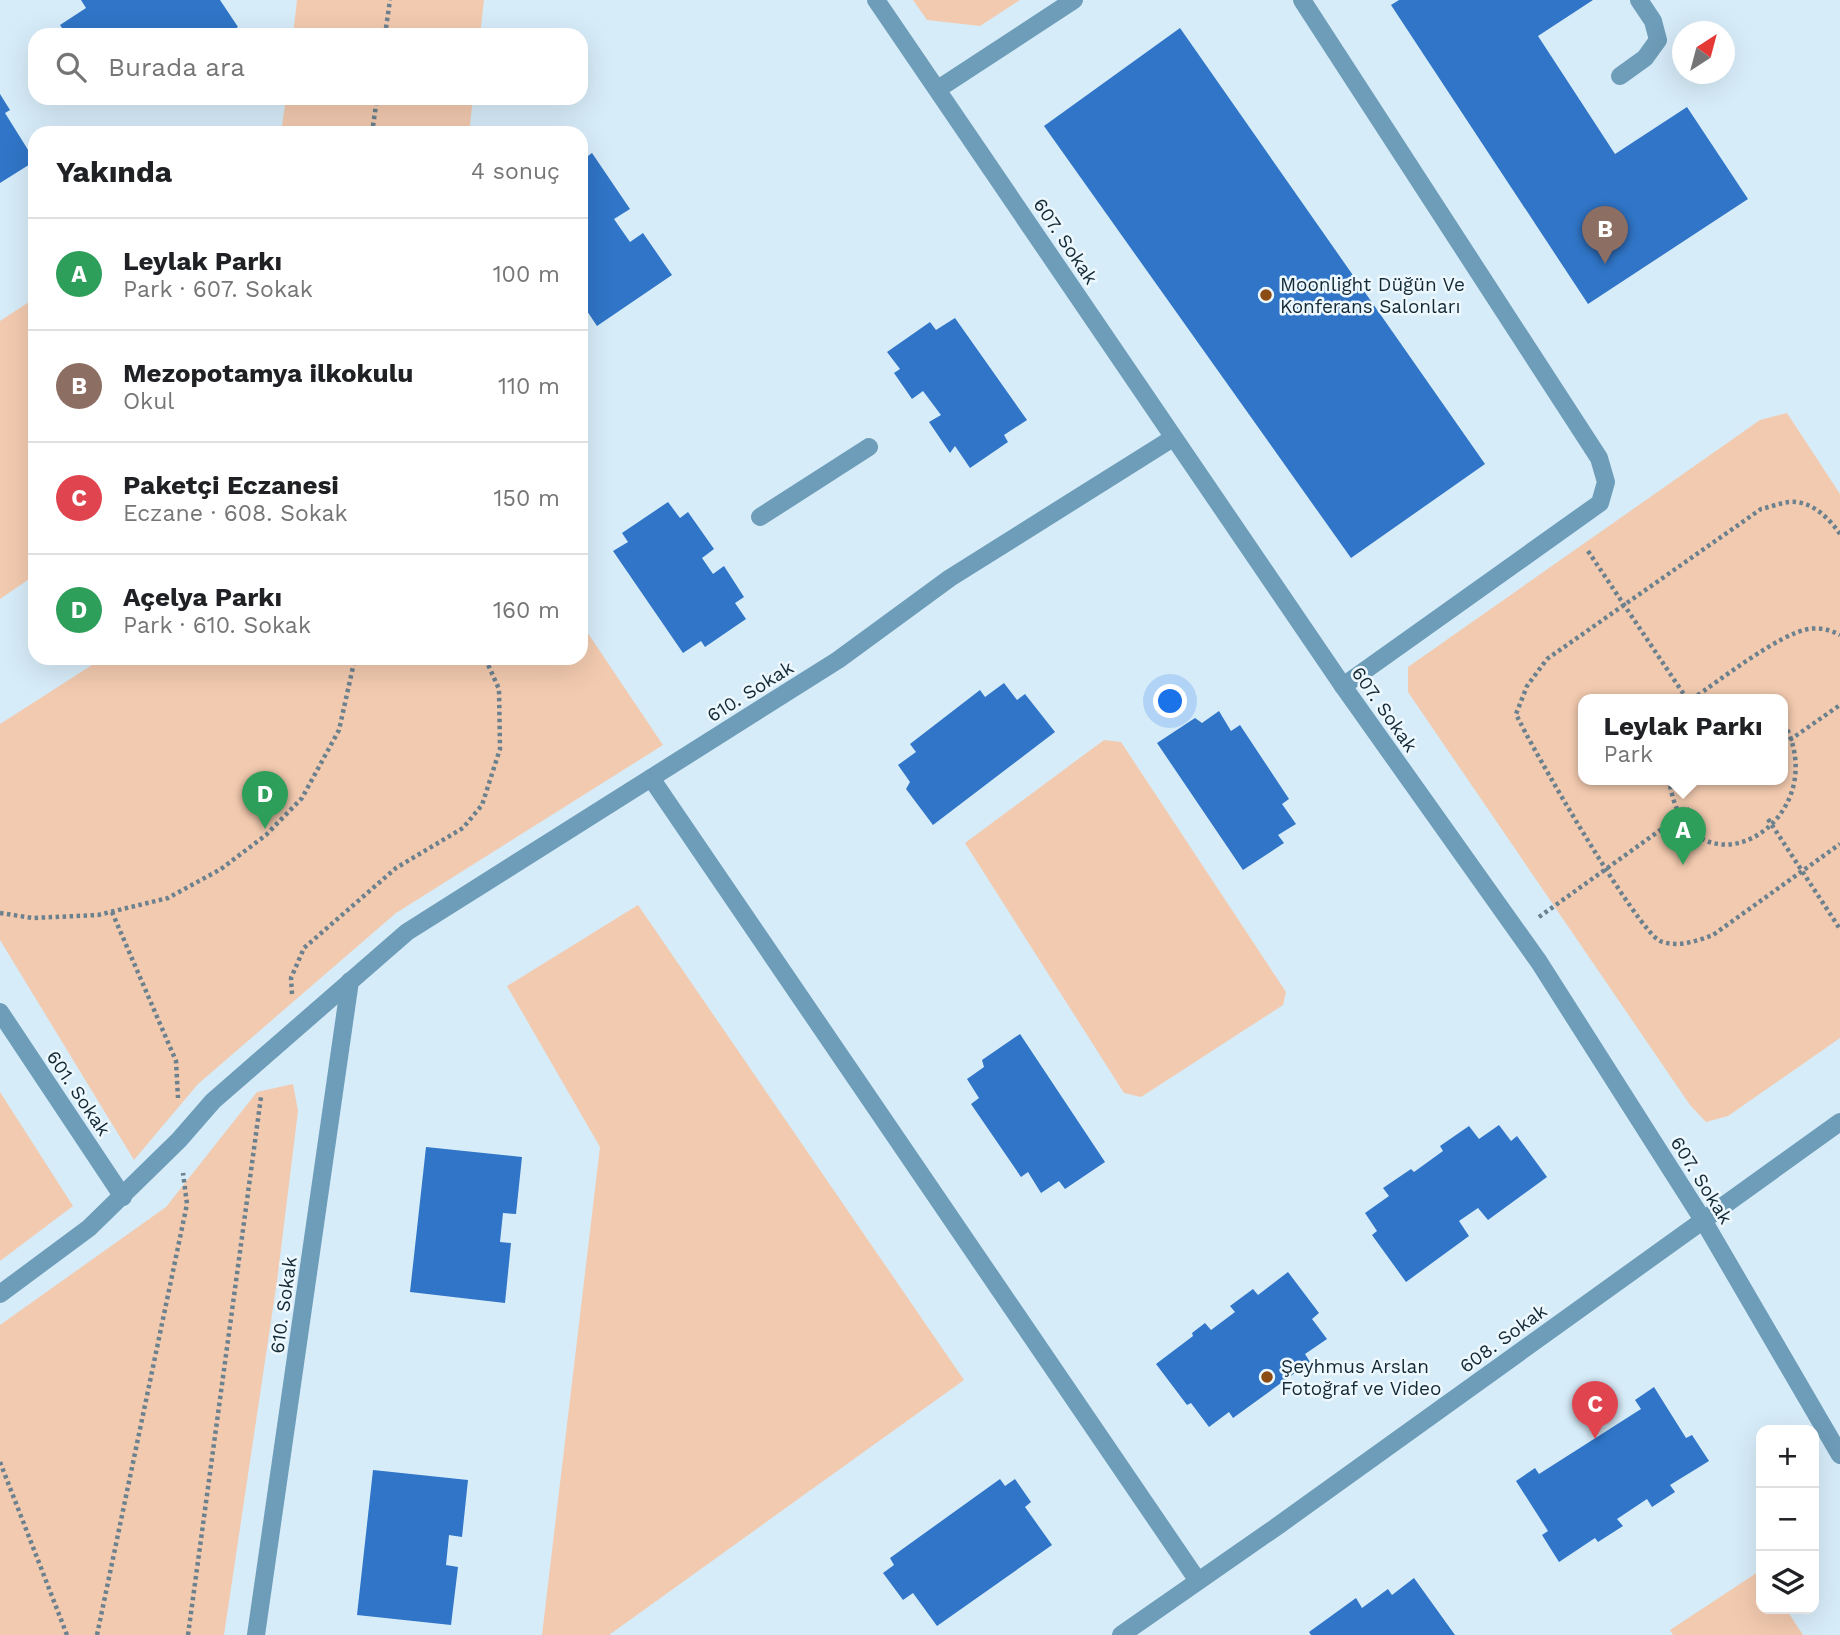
<!DOCTYPE html>
<html lang="tr">
<meta charset="utf-8">
<style>
:root{--surface:#fff;--page:#f6f6f6;--text:#202124;--muted:#757577;--line:#e0e0e0;--accent:#db2777}
body{margin:0;font-family:"Work Sans",sans-serif;background:var(--page);color:var(--text)}
.controls{position:absolute;right:21px;bottom:21px;display:grid;overflow:hidden;border-radius:14px;box-shadow:0 7px 28px #0002}
.controls button{width:63px;height:63px;display:grid;place-items:center;padding:0;border:0;border-bottom:2px solid var(--line);background:var(--surface);color:var(--text);font:35px sans-serif}
.compass{position:absolute;left:1672px;top:21px;width:63px;height:63px;border-radius:50%;background:var(--surface);box-shadow:0 7px 28px #0002;rotate:36deg}
.you{position:absolute;left:1171px;top:702px;width:24px;height:24px;margin:-18px;border:5px solid #fff;border-radius:50%;background:#1a73e8;box-shadow:0 0 0 10px #1a73e833}
.badge{display:grid;place-items:center;width:46px;height:46px;border-radius:50%;background:var(--accent);color:#fff;font-size:23px;font-weight:700}
.pin{position:absolute;translate:-50% -58px;filter:drop-shadow(0 2px 4px #0008)}
.pin::after{content:'';position:absolute;top:37px;width:24px;height:21px;background:inherit;clip-path:polygon(0 0,100% 0,50% 100%)}
.popup{position:absolute;left:1578px;top:694px;width:210px;height:91px;box-sizing:border-box;display:grid;place-content:center;border-radius:14px;background:var(--surface);filter:drop-shadow(0 2px 5px #0005);font-size:23px;white-space:nowrap;color:var(--muted)}
.popup b{font-size:26px;color:var(--text)}
.popup::after{content:'';position:absolute;left:50%;top:100%;margin-left:-14px;border:14px solid transparent;border-top-color:var(--surface)}
.list{margin:0;padding:0;list-style:none}
h2{display:flex;justify-content:space-between;align-items:center;height:91px;margin:0;padding:0 28px;font-size:30px}
h2 small{font-size:23px;font-weight:400;color:var(--muted)}
.list li{display:grid;grid-template-columns:46px 1fr auto;gap:21px;align-items:center;box-sizing:border-box;height:112px;padding:0 28px;border-top:2px solid var(--line)}
.list b{display:block;font-size:26px;white-space:nowrap}
.list p{margin:0;font-size:23px;white-space:nowrap;color:var(--muted)}
.list em{font-size:23px;font-style:normal;color:var(--muted)}
.icon{flex:none;width:38px;height:38px;fill:none;stroke:currentColor;stroke-width:2;stroke-linecap:round;stroke-linejoin:round}
.map{position:relative;flex:none;width:1840px;height:1635px;overflow:hidden}
.search{position:absolute;background:var(--surface);box-shadow:0 7px 28px #0002;left:28px;top:28px;width:560px;height:77px;display:flex;align-items:center;gap:18px;box-sizing:border-box;padding:0 24px;border-radius:21px;color:var(--muted);font-size:26px}
.panel{position:absolute;background:var(--surface);box-shadow:0 7px 28px #0002;left:28px;top:126px;width:560px;height:539px;border-radius:21px}
.map>svg:first-child{display:block}
.green{fill:#f2caaf;fill-rule:evenodd}
.building{fill:#3075c7}
.lines{fill:none;stroke-linecap:round;stroke-linejoin:round}
.path{stroke:#6c818e;stroke-width:4.5;stroke-dasharray:3.5 3.5;stroke-linecap:butt}
.service{stroke:#6e9db9;stroke-width:18}
.minor{stroke:#6e9db9;stroke-width:18}
.poi-dot{fill:#8c4c16;stroke:#edf8fe;stroke-width:2.5}
.labels{text-anchor:middle;stroke-width:5;stroke-linejoin:round;paint-order:stroke}
.street-label{font-size:19px;fill:#142936;stroke:#edf8fe}
.poi-label{font-size:19px;fill:#142936;stroke:#edf8fe;text-anchor:start}
</style>
<div class="map">
<svg width="1840" height="1635" viewBox="0 0 1840 1635">
<rect width="100%" height="100%" fill="#d7ecf9"/>
<!-- green -->
<g class="green">
<path d="M297 0H484L480 35H293Z"/>
<path d="M913 0H1020L980 26 927 20Z"/>
<path d="M286 98H473L469 133H281Z"/>
<path d="M35 298V575L0 599V321Z"/>
<path d="M1787 413 1840 494V1038L1728 1116 1706 1122 1690 1105 1408 692V667L1760 420ZM1583 699H1783V779H1583Z"/>
<path d="M581 623 663 745 396 913 198 1084 134 1160 0 940V724L103 658H581Z"/>
<path d="M1104 740 1121 742 1286 992 1283 1005 1141 1097 1124 1093 965 843Z"/>
<path d="M638 905 964 1380 609 1635H542L600 1147 507 986Z"/>
<path d="M293 1084 298 1111 277 1281 224 1635H0V1325L166 1207 257 1092Z"/>
<path d="M0 1092 73 1206 0 1261Z"/>
<path d="M1761 1570V1609H1786L1803 1635H1673L1670 1630Z"/>
</g>
<!-- building -->
<g class="building">
<path d="M81 0H220L238 27 225 35H67L60 25 86 8Z"/>
<path d="M1399 0H1593L1538 36 1615 154 1687 107 1748 199 1588 304 1391 5Z"/>
<path d="M1180 28 1485 464 1351 558 1044 126Z"/>
<path d="M0 94 10 110 5 113 35 161 0 183Z"/>
<path d="M592 153 630 209 614 219 630 242 643 233 672 275 597 326 581 302V294L585 291 581 285V161Z"/>
<path d="M955 318 1027 420 1004 435 1008 442 970 468 955 446 950 453 929 422 941 415 923 391 912 399 894 373 900 369 887 352 930 322 936 330Z"/>
<path d="M668 502 680 518 688 512 714 549 702 558 713 574 724 566 744 597 735 603 746 619 705 647 701 641 683 653 613 551 628 542 622 533Z"/>
<path d="M1004 683 1017 700 1025 694 1055 732 933 825 906 789 910 782 898 765 916 752 910 744 980 690 985 697Z"/>
<path d="M1219 711 1231 731 1240 725 1289 799 1282 804 1296 824 1278 835 1284 843 1243 870 1157 743 1195 718 1202 723Z"/>
<path d="M1020 1034 1105 1162 1065 1189 1059 1181 1041 1193 1028 1172 1021 1177 971 1104 979 1098 967 1079 984 1067 982 1060Z"/>
<path d="M1499 1125 1511 1141 1517 1136 1547 1177 1488 1220 1478 1208 1459 1221 1469 1236 1406 1282 1372 1235 1377 1231 1365 1213 1389 1196 1383 1188 1411 1169 1414 1172 1443 1151 1440 1146 1469 1126 1479 1139Z"/>
<path d="M426 1147 522 1157 516 1214 503 1213 500 1242 511 1243 505 1303 410 1292Z"/>
<path d="M1288 1272 1319 1313 1312 1319 1327 1339 1305 1354 1310 1362 1233 1418 1229 1412 1209 1427 1191 1403 1187 1405 1156 1364 1193 1336 1192 1333 1205 1323 1211 1330 1235 1312 1230 1306 1253 1289 1258 1295Z"/>
<path d="M1654 1387 1686 1438 1692 1435 1709 1461 1670 1485 1675 1492 1652 1507 1647 1499 1617 1519 1623 1526 1598 1542 1595 1538 1559 1562 1542 1535 1548 1531 1516 1481 1535 1468 1539 1474 1641 1409 1635 1400Z"/>
<path d="M373 1470 468 1480 462 1537 449 1535 446 1565 458 1567 451 1625 357 1615Z"/>
<path d="M1000 1479 1005 1486 1015 1479 1031 1502 1025 1507 1052 1545 937 1626 913 1593 903 1600 883 1573 894 1565 890 1558Z"/>
<path d="M1414 1578 1455 1635H1311L1309 1632 1356 1598 1362 1608 1388 1589 1392 1595Z"/>
</g>
<g class="lines">
<!-- path -->
<g class="path">
<path d="M385 35 390 0"/>
<path d="M372 133 377 98"/>
<path d="M1840 534C1829 518 1811 500 1789 502 1780 503 1770 507 1761 509L1547 659 1527 686 1516 714C1531 747 1637 930 1660 941 1677 948 1697 941 1713 935L1840 844"/>
<path d="M1588 551 1687 699"/>
<path d="M1692 699C1719 681 1780 633 1809 629 1820 627 1831 630 1840 635"/>
<path d="M1784 744 1840 705"/>
<path d="M1669 779C1687 908 1840 824 1783 721"/>
<path d="M1768 819 1840 929"/>
<path d="M112 912 176 1061 178 1098"/>
<path d="M0 913 33 918 98 915 168 898 221 869 266 835 302 798 339 730 355 658"/>
<path d="M1539 917 1691 808"/>
<path d="M292 994 291 978 304 948 396 868 463 828 482 805 500 749 499 689 485 658"/>
<path d="M0 1462 67 1635"/>
<path d="M97 1635 187 1204 183 1173"/>
<path d="M188 1635 261 1097"/>
</g>
<!-- service -->
<g class="service">
<path d="M1620 76 1645 58 1658 40 1653 21 1639 0"/>
<path d="M760 517 869 447"/>
</g>
<!-- minor -->
<g class="minor">
<path d="M876 0 1343 686 1539 962 1703 1220 1840 1455"/>
<path d="M1302 0 1599 458 1606 482 1600 503 1343 686"/>
<path d="M938 89 1074 0"/>
<path d="M651 778 1198 1581"/>
<path d="M0 1012 123 1197"/>
<path d="M0 1294 89 1228 179 1140 213 1101 407 932 838 660 950 578 1173 438"/>
<path d="M256 1635 350 981"/>
<path d="M1121 1635 1279 1525 1840 1122"/>
</g>
</g>
<!-- markers -->
<g class="poi-dot">
<circle cx="1266" cy="295" r="7"/>
<circle cx="1267" cy="1377" r="7"/>
</g>
<g class="labels">
<!-- street labels -->
<g class="street-label">
<text transform="translate(1066 241) rotate(56)" y="7">607. Sokak</text>
<text transform="translate(750 691) rotate(-32)" y="7">610. Sokak</text>
<text transform="translate(1385 709) rotate(55)" y="7">607. Sokak</text>
<text transform="translate(79 1093) rotate(56)" y="7">601. Sokak</text>
<text transform="translate(1702 1180) rotate(58)" y="7">607. Sokak</text>
<text transform="translate(283 1305) rotate(-82)" y="7">610. Sokak</text>
<text transform="translate(1503 1338) rotate(-36)" y="7">608. Sokak</text>
</g>
<!-- poi labels -->
<g class="poi-label">
<text x="1280" y="291">Moonlight Düğün Ve<tspan x="1280" dy="22">Konferans Salonları</tspan></text>
<text x="1281" y="1373">Şeyhmus Arslan<tspan x="1281" dy="22">Fotoğraf ve Video</tspan></text>
</g>
</g>
</svg>
<div class="controls">
<button>+</button>
<button>−</button>
<button><svg class="icon" aria-label="layers" viewBox="0 0 24 24"><path d="M12 4l9 5-9 5-9-5zM3 14l9 5 9-5"/></svg></button>
</div>
<svg class="compass" viewBox="-18 -18 36 36"><path d="M0-13l5 13h-10z" fill="#e53935"/><path d="M0 13l5-13h-10z" fill="#757577"/></svg>
<div class="you"></div>
<div class="pin badge" style="left:1683px;top:865px;background:#2e9e5b">A</div>
<div class="popup"><b>Leylak Parkı</b>Park</div>
<div class="pin badge" style="left:1605px;top:264px;background:#8d6e63">B</div>
<div class="pin badge" style="left:1595px;top:1439px;background:#e0444e">C</div>
<div class="pin badge" style="left:265px;top:829px;background:#2e9e5b">D</div>
<div class="search"><svg class="icon" aria-label="search" viewBox="0 0 24 24"><circle cx="10" cy="10" r="6"/><path d="M15 15l6 6"/></svg>Burada ara</div>
<section class="panel">
<h2>Yakında<small>4 sonuç</small></h2>
<ul class="list">
<li><span class="badge" style="background:#2e9e5b">A</span><div><b>Leylak Parkı</b><p>Park · 607. Sokak</p></div><em>100 m</em></li>
<li><span class="badge" style="background:#8d6e63">B</span><div><b>Mezopotamya ilkokulu</b><p>Okul</p></div><em>110 m</em></li>
<li><span class="badge" style="background:#e0444e">C</span><div><b>Paketçi Eczanesi</b><p>Eczane · 608. Sokak</p></div><em>150 m</em></li>
<li><span class="badge" style="background:#2e9e5b">D</span><div><b>Açelya Parkı</b><p>Park · 610. Sokak</p></div><em>160 m</em></li>
</ul>
</section>
</div>
